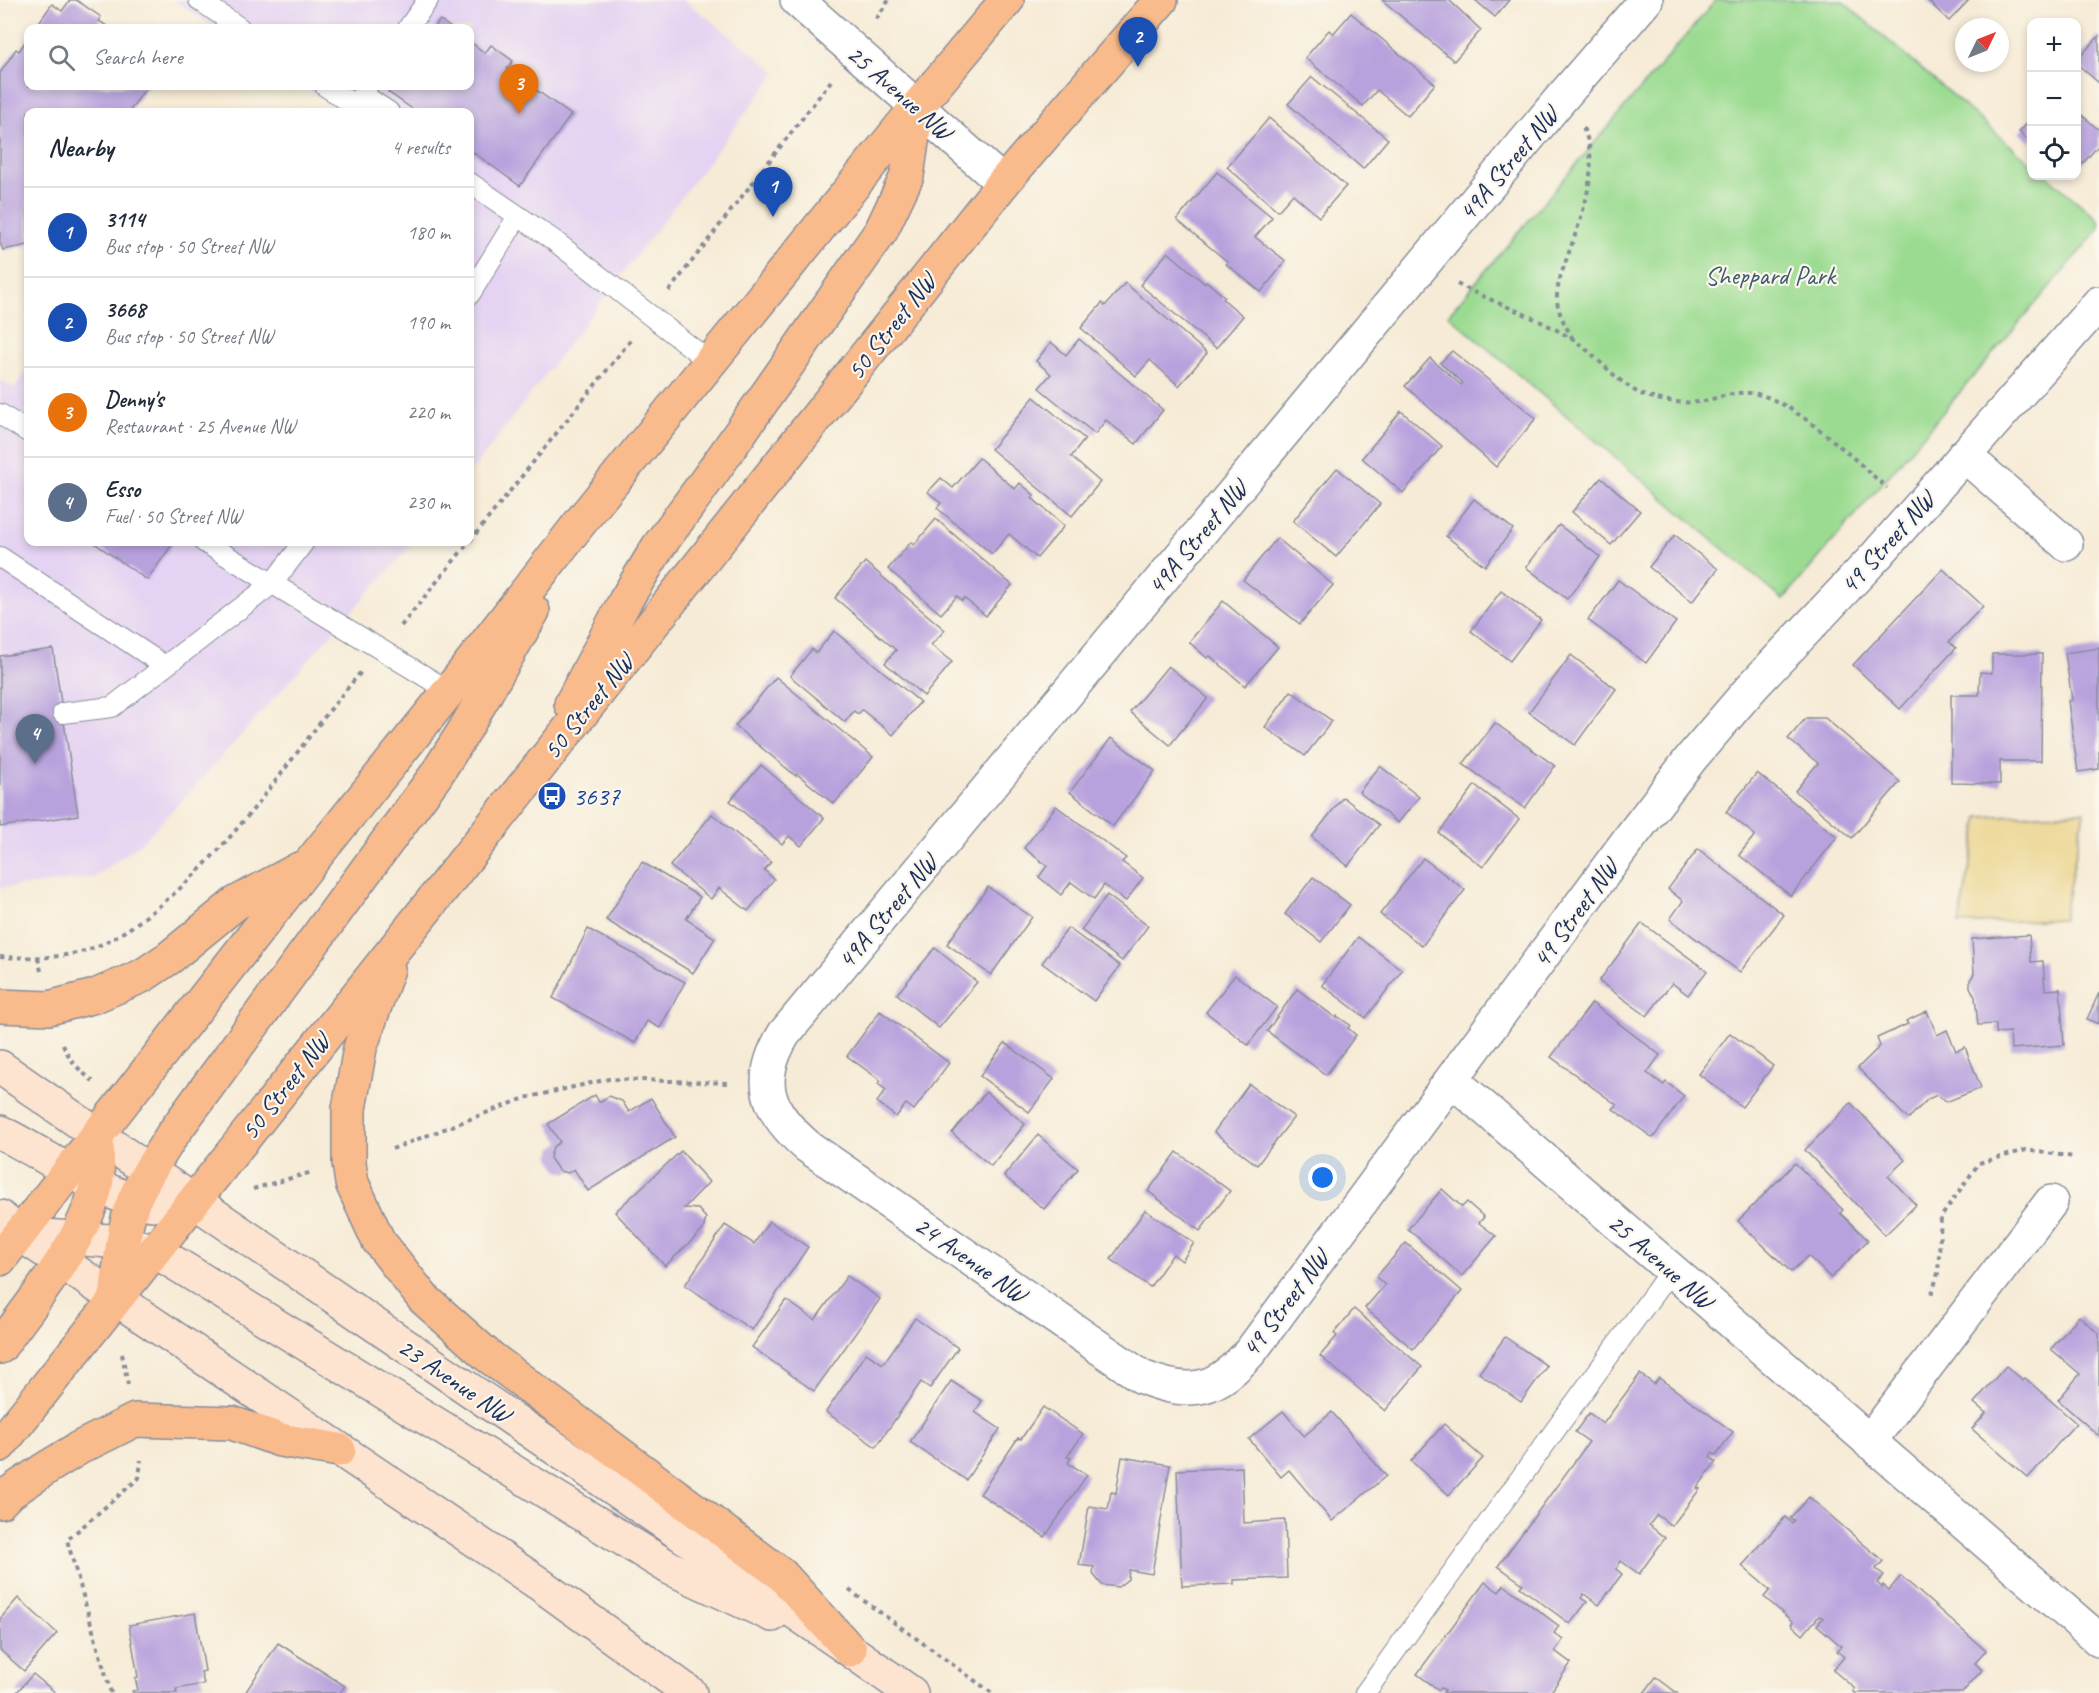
<!DOCTYPE html>
<meta charset="utf-8">
<style>
:root{--surface:#fff;--page:#f2f2f3;--text:#1f2937;--muted:#747a83;--line:#e0e1e3;--accent:#d1495b}
body{margin:0;font-family:Caveat,sans-serif;background:var(--page);color:var(--text)}
.controls{position:absolute;right:18px;top:18px;display:grid;overflow:hidden;border-radius:12px;box-shadow:0 3px 9px #0003}
.controls button{width:54px;height:54px;display:grid;place-items:center;padding:0;border:0;border-bottom:2px solid var(--line);background:var(--surface);color:var(--text);font:30px sans-serif}
.compass{position:absolute;left:1955px;top:18px;width:54px;height:54px;border-radius:50%;background:var(--surface);box-shadow:0 3px 9px #0003;rotate:47deg}
.you{position:absolute;left:1323px;top:1178px;width:21px;height:21px;margin:-15px;border:4px solid #fff;border-radius:50%;background:#1a73e8;box-shadow:0 0 0 9px #1a73e833}
.badge{display:grid;place-items:center;width:39px;height:39px;border-radius:50%;background:var(--accent);color:#fff;font-size:20px;font-weight:700}
.pin{position:absolute;translate:-50% -50px;filter:drop-shadow(0 2px 3px #0008)}
.pin::after{content:'';position:absolute;top:32px;width:21px;height:18px;background:inherit;clip-path:polygon(0 0,100% 0,50% 100%)}
.list{margin:0;padding:0;list-style:none}
h2{display:flex;justify-content:space-between;align-items:center;height:78px;margin:0;padding:0 24px;font-size:26px}
h2 small{font-size:20px;font-weight:400;color:var(--muted)}
.list li{display:grid;grid-template-columns:39px 1fr auto;gap:18px;align-items:center;box-sizing:border-box;height:90px;padding:0 24px;border-top:2px solid var(--line)}
.list b{display:block;font-size:22px;white-space:nowrap}
.list p{margin:0;font-size:20px;white-space:nowrap;color:var(--muted)}
.list em{font-size:20px;font-style:normal;color:var(--muted)}
.icon{flex:none;width:33px;height:33px;fill:none;stroke:currentColor;stroke-width:2;stroke-linecap:round;stroke-linejoin:round}
.map{position:relative;flex:none;width:2099px;height:1693px;overflow:hidden}
.search{position:absolute;background:var(--surface);box-shadow:0 3px 9px #0003;left:24px;top:24px;width:450px;height:66px;display:flex;align-items:center;gap:15px;box-sizing:border-box;padding:0 21px;border-radius:12px;color:var(--muted);font-size:22px}
.panel{position:absolute;background:var(--surface);box-shadow:0 3px 9px #0003;left:24px;top:108px;width:450px;height:438px;border-radius:12px}
.map>svg:first-child{display:block}
.built{fill:#e4d3f2}
.green{fill:#9bdb91;stroke:#5b8578;stroke-width:1.5}
.sand{fill:#eeda9e;stroke:#84847e;stroke-width:1.5}
.building{fill:#b8a2dd}
.lines{fill:none;stroke-linecap:round;stroke-linejoin:round}
.service-casing{stroke:#888d9a;stroke-width:22}
.minor-casing{stroke:#888d9a;stroke-width:36}
.secondary-casing{stroke:#888d9a;stroke-width:36}
.primary-casing{stroke:#888d9a;stroke-width:36}
.path{stroke:#888d9a;stroke-width:4;stroke-dasharray:4.5 4.5;stroke-linecap:butt}
.service{stroke:#fff;stroke-width:20}
.minor{stroke:#fff;stroke-width:33}
.secondary{stroke:#fde4d1;stroke-width:33}
.primary{stroke:#fabb8c;stroke-width:33}
.labels{text-anchor:middle;stroke-width:4.5;stroke-linejoin:round;paint-order:stroke}
.street-label{font-size:26px;fill:#1b2f5e;stroke:#fbf7ec}
.park-label{font-size:26px;fill:#3b5a6b;stroke:#fbf7ec}
.transit-label{font-size:26px;fill:#164399;stroke:#fbf7ec;text-anchor:start}
</style>
<div class="map">
<svg width="2099" height="1693" viewBox="0 0 2099 1693">
<rect width="100%" height="100%" fill="#fbf7ec"/>
<filter id="ink" filterUnits="userSpaceOnUse"><feTurbulence type="fractalNoise" baseFrequency=".0167" numOctaves="2"/><feDisplacementMap in="SourceGraphic" scale="12" xChannelSelector="R" yChannelSelector="G"/><feConvolveMatrix kernelMatrix="1 2 1 2 8 2 1 2 1" color-interpolation-filters="sRGB"/></filter>
<filter id="wash" filterUnits="userSpaceOnUse"><feTurbulence type="fractalNoise" baseFrequency=".008" numOctaves="4" result="noise"/><feDisplacementMap in="SourceGraphic" scale="24" xChannelSelector="R" yChannelSelector="G"/><feGaussianBlur stdDeviation="1.35" result="paint"/><feColorMatrix in="noise" values="0 0 0 0 0 0 0 0 0 0 0 0 0 0 0 0 0 1.4 0 .05"/><feComposite in="paint" operator="in"/></filter>
<g filter="url(#wash)">
<rect width="100%" height="100%" fill="#f6ebd6"/>
<!-- built -->
<g class="built">
<path d="M173 0H684L777 72 470 473V112H340L341 111 303 86H470V28H216Z"/>
<path d="M28 367V542H414L189 793 141 843 93 878 13 887H0V380L15 388Z"/>
</g>
<!-- green -->
<path class="green" d="M1716 0H1841L2031 163 2032 176H2047L2099 220V229L1783 600 1448 315Z"/>
<!-- sand -->
<path class="sand" d="M2084 812 2063 919 1959 924 1979 817Z"/>
<g id="blocks">
<!-- building -->
<g class="building">
<path d="M70 0H76L101 17 99 21 110 28H35L52 4 62 11Z"/>
<path d="M1382 0H1449L1481 30 1454 61Z"/>
<path d="M1475 0H1509L1495 17Z"/>
<path d="M1927 0H1969L1949 21Z"/>
<path d="M1351 13 1435 84 1408 116 1377 90 1363 106 1305 58 1329 30 1333 34Z"/>
<path d="M440 20 451 28H434Z"/>
<path d="M2099 36V83L2076 63V61Z"/>
<path d="M28 38V86H147L129 112H28V245L3 250 0 243V73L16 49 19 51Z"/>
<path d="M470 42 485 53 491 45 513 61 507 69 571 115 520 186 470 150V112H417L388 92 393 86H470Z"/>
<path d="M1312 77 1388 139 1363 169 1288 104Z"/>
<path d="M2076 110 2099 130V145L2076 171Z"/>
<path d="M1269 118 1346 186 1319 217 1293 194 1278 211 1227 167Z"/>
<path d="M2032 118V144L2019 132Z"/>
<path d="M1217 172 1272 217 1255 237 1286 261 1261 292 1226 264 1228 262 1177 220Z"/>
<path d="M1168 252 1204 283 1206 281 1225 297 1223 299 1243 316 1216 348 1140 285Z"/>
<path d="M1125 283 1207 353 1179 386 1150 360 1136 376 1081 328 1102 303 1105 306Z"/>
<path d="M1079 339 1163 410 1136 444 1106 420 1095 434 1039 388 1051 374 1036 361 1051 342 1066 355Z"/>
<path d="M1452 351 1536 418 1496 467 1405 386 1430 358 1461 385 1463 383 1440 363Z"/>
<path d="M1034 397 1085 439 1071 457 1100 482 1072 516 991 449Z"/>
<path d="M1401 411 1442 446 1403 493 1362 458Z"/>
<path d="M979 458 1015 489 1020 483 1034 495 1032 498 1064 526 1037 558 1009 534 992 554 937 508 941 503 928 492 941 478 953 488Z"/>
<path d="M1337 468 1380 504 1336 557 1293 521Z"/>
<path d="M1601 478 1640 511 1611 545 1572 512Z"/>
<path d="M1474 499 1513 529 1485 566 1446 536Z"/>
<path d="M936 519 1012 585 986 616 964 598 962 601 957 596 941 614 888 569 911 542 914 545Z"/>
<path d="M1559 525 1600 557 1567 599 1526 567Z"/>
<path d="M1675 535 1718 569 1692 602 1649 567Z"/>
<path d="M1277 538 1333 585 1300 624 1243 580Z"/>
<path d="M93 542H174L147 580Z"/>
<path d="M865 562 945 630 931 645 952 662 924 696 885 663 896 650 835 598Z"/>
<path d="M1943 569 1983 606 1949 642 1956 648 1900 709 1853 665Z"/>
<path d="M1618 580 1676 622 1646 663 1588 620Z"/>
<path d="M1501 591 1541 620 1510 661 1471 631Z"/>
<path d="M1223 601 1278 647 1245 686 1210 656 1207 658 1189 642Z"/>
<path d="M834 631 920 702 893 735 862 710 858 714 854 711 845 722 790 676 812 649 816 653Z"/>
<path d="M2099 648V769L2078 772 2068 701 2072 700 2065 653Z"/>
<path d="M53 649 78 815 0 827V656Z"/>
<path d="M1992 654H2042L2041 761H2000V784L1951 783V695H1979L1980 672 1992 673Z"/>
<path d="M1571 655 1616 689 1575 745 1529 712Z"/>
<path d="M1168 666 1208 698 1170 745 1130 712Z"/>
<path d="M776 677 873 757 834 804 797 774 796 776 735 726Z"/>
<path d="M1291 691 1332 721 1305 756 1265 727Z"/>
<path d="M1806 718H1825L1900 782 1852 838 1795 791 1818 763 1788 739Z"/>
<path d="M1495 723 1555 766 1525 808 1463 764Z"/>
<path d="M1111 738 1155 771 1113 826 1070 792Z"/>
<path d="M761 765 824 818 801 846 789 836 782 844 730 801Z"/>
<path d="M1380 766 1419 797 1398 823 1359 792Z"/>
<path d="M1757 773 1837 837 1791 896 1739 855 1755 835 1726 812Z"/>
<path d="M1475 785 1519 819 1483 867 1439 833Z"/>
<path d="M1343 797 1379 825 1348 866 1312 837Z"/>
<path d="M1056 806 1126 858 1122 862 1143 878 1126 901 1104 885 1094 899 1071 882 1061 895 1039 877 1047 866 1024 848Z"/>
<path d="M712 814 771 862 764 870 774 879 748 911 719 888 711 899 670 866Z"/>
<path d="M1698 849 1784 915 1740 972 1670 919 1683 901 1668 889Z"/>
<path d="M1423 858 1465 890 1422 946 1380 914Z"/>
<path d="M642 862 700 897 686 919 715 938 693 973 606 920Z"/>
<path d="M1313 877 1350 905 1321 942 1285 914Z"/>
<path d="M988 887 1032 917 991 975 947 944Z"/>
<path d="M1107 895 1148 926 1122 961 1081 930Z"/>
<path d="M1642 923 1707 971 1688 995 1672 983 1647 1016 1599 981Z"/>
<path d="M1068 928 1120 966 1094 1001 1042 963Z"/>
<path d="M588 929 685 982 660 1028 647 1021 635 1043 553 998Z"/>
<path d="M2029 935 2031 962 2043 961 2045 990 2060 989 2064 1045 2011 1049 2010 1032 1996 1033V1024L1978 1025 1975 997 1970 987V980L1974 974 1972 939Z"/>
<path d="M1358 937 1402 970 1366 1018 1322 985Z"/>
<path d="M935 948 977 982 939 1028 897 994Z"/>
<path d="M1235 975 1277 1007 1248 1045 1206 1012Z"/>
<path d="M1297 989 1336 1018 1337 1016 1350 1025 1348 1028 1356 1035 1326 1075 1267 1031Z"/>
<path d="M2099 993V1024L2087 1019Z"/>
<path d="M1592 1003 1660 1055 1647 1073 1664 1085 1666 1082 1684 1096 1653 1138 1613 1109 1617 1105 1551 1057Z"/>
<path d="M880 1011 949 1063 914 1110 906 1104 896 1117 877 1102 886 1090 878 1084 880 1080 847 1056Z"/>
<path d="M1927 1011 1937 1035 1947 1030 1956 1051 1965 1047 1981 1088 1946 1102 1937 1095 1928 1099 1908 1119 1858 1068 1880 1046 1877 1038 1908 1024 1906 1021Z"/>
<path d="M1730 1033 1773 1066 1742 1107 1699 1074Z"/>
<path d="M1005 1043 1054 1079 1029 1112 980 1076Z"/>
<path d="M1249 1084 1294 1117 1257 1165 1214 1132Z"/>
<path d="M986 1092 1025 1124 991 1166 952 1133Z"/>
<path d="M595 1095 599 1102 609 1096 622 1101 629 1112 651 1098 675 1137 588 1191 574 1169 568 1173 559 1171 550 1158 553 1147 560 1142 548 1124Z"/>
<path d="M1851 1103 1905 1160 1888 1176 1916 1205 1885 1235 1805 1150Z"/>
<path d="M1038 1135 1078 1169 1044 1209 1004 1176Z"/>
<path d="M681 1151 709 1182 684 1208 698 1209 706 1218 703 1230 665 1266 615 1212Z"/>
<path d="M1177 1152 1230 1191 1200 1231 1148 1191Z"/>
<path d="M1795 1163 1843 1210 1840 1213 1868 1240 1831 1278 1808 1256 1791 1272 1738 1221Z"/>
<path d="M1442 1189 1462 1207 1467 1202 1484 1217 1479 1223 1496 1236 1462 1276 1408 1229Z"/>
<path d="M1145 1210 1194 1243 1182 1261 1173 1254 1150 1287 1111 1259Z"/>
<path d="M769 1221 808 1247 752 1330 685 1285 725 1225 754 1244Z"/>
<path d="M1406 1243 1462 1291 1413 1349 1365 1308 1385 1285 1376 1277Z"/>
<path d="M847 1276 880 1299 814 1391 752 1347 786 1300 815 1320Z"/>
<path d="M1354 1309 1422 1367 1385 1411 1320 1356 1337 1336 1334 1333Z"/>
<path d="M2079 1316 2099 1334V1436L2058 1400 2080 1374 2051 1349Z"/>
<path d="M915 1318 958 1348 930 1388 921 1382 876 1447 826 1412 866 1353 883 1364Z"/>
<path d="M1505 1337 1547 1366 1521 1402 1479 1373Z"/>
<path d="M2006 1366 2023 1380 2025 1378 2076 1423 2028 1478 1972 1429 1986 1413 1974 1403Z"/>
<path d="M1640 1374 1654 1384 1659 1378 1733 1432 1716 1455 1712 1453 1710 1457 1716 1462 1697 1488 1700 1489 1672 1526 1657 1515 1649 1525 1665 1538 1639 1574 1621 1561 1616 1569 1622 1574 1599 1605 1584 1594 1581 1598 1587 1602 1570 1624 1520 1587 1523 1584 1498 1566 1589 1442 1575 1432 1589 1413 1603 1424Z"/>
<path d="M951 1381 982 1401 975 1412 1000 1429 966 1480 910 1442Z"/>
<path d="M1043 1407 1083 1434 1067 1457 1071 1458 1068 1463 1087 1475 1045 1537 980 1494 1018 1438 1021 1439Z"/>
<path d="M1283 1411 1304 1436 1332 1412 1386 1476 1332 1521 1289 1470 1281 1477 1249 1439Z"/>
<path d="M1444 1424 1483 1458 1449 1495 1411 1461Z"/>
<path d="M1122 1457 1170 1465 1152 1574 1129 1570 1128 1579 1118 1587 1102 1585 1093 1574 1094 1567 1079 1565 1089 1506 1108 1509 1111 1492 1116 1493Z"/>
<path d="M1242 1467 1244 1523 1285 1520 1287 1578 1234 1580V1584L1182 1586 1177 1470Z"/>
<path d="M1809 1497 1883 1561 1876 1569 1884 1575 1877 1583 1882 1587 1883 1585 1889 1590 1901 1576 1986 1651 1975 1663 1982 1670 1962 1693H1855L1853 1691 1855 1689 1833 1670 1844 1657 1837 1651 1841 1646 1817 1625 1823 1618 1819 1616 1803 1635 1791 1624 1793 1622 1764 1597 1770 1590 1742 1566 1785 1517 1792 1523 1794 1520 1790 1518Z"/>
<path d="M1485 1582 1499 1592 1504 1585 1559 1626 1554 1633 1563 1640 1555 1651 1571 1663 1550 1693H1443L1445 1690 1441 1688 1439 1690 1417 1674Z"/>
<path d="M18 1598 57 1633 24 1671 0 1650V1619Z"/>
<path d="M195 1613 205 1671 201 1672 204 1684 176 1689 177 1693H133L132 1691 138 1690 135 1678 138 1677 129 1625Z"/>
<path d="M278 1643 345 1686 340 1693H245Z"/>
<path d="M33 1674 56 1693H16Z"/>
<path d="M1656 1677 1677 1693H1644Z"/>
</g>
</g>
</g>
<g filter="url(#ink)">
<use href="#blocks" fill-opacity="0" stroke="#888d9a" stroke-width="1.5"/>
<g class="lines">
<!-- service casing -->
<g class="service-casing">
<g id="service">
<path d="M199 0 240 28"/>
<path d="M408 28 428 0"/>
<path d="M325 86 365 112"/>
<path d="M368 86 362 94 389 112"/>
<path d="M470 183 552 239 710 362"/>
<path d="M470 294 518 216"/>
<path d="M0 414 28 432"/>
<path d="M204 542 449 691"/>
<path d="M0 557 165 666"/>
<path d="M63 713 112 707 272 584 304 542"/>
<path d="M1365 1693 1671 1270"/>
</g>
</g>
<!-- minor casing -->
<g class="minor-casing">
<g id="minor">
<path d="M797 0 1003 183"/>
<path d="M1646 0 1558 102 784 1034C755 1082 767 1111 807 1146L1142 1377C1192 1397 1216 1391 1251 1351L1629 839 1692 757 1752 687 1876 556 2099 303"/>
<path d="M1964 455 2066 544"/>
<path d="M1452 1080 2099 1640"/>
<path d="M1869 1442 2051 1202"/>
</g>
</g>
<!-- secondary casing -->
<g class="secondary-casing">
<g id="secondary">
<path d="M0 1067 149 1171 194 1201 850 1650 911 1693"/>
<path d="M0 1132C51 1157 105 1201 163 1205 173 1206 184 1202 194 1201"/>
<path d="M0 1217 20 1234 538 1583 690 1693"/>
<path d="M20 1234 122 1242 155 1251 670 1568 772 1615"/>
</g>
</g>
<!-- primary casing -->
<g class="primary-casing">
<g id="primary">
<path d="M571 704 625 601 658 547 719 463 881 231 907 176 917 108"/>
<path d="M388 969 360 1048 349 1109V1163L352 1183 378 1240 423 1298 487 1355 781 1574 850 1650"/>
<path d="M0 1006 49 1008 95 996 142 976 169 958 236 903 299 869"/>
<path d="M0 1259 311 862 449 691 586 515 917 107 1007 0"/>
<path d="M116 1297C120 1265 122 1231 134 1200 144 1177 159 1156 172 1135L436 775 464 731 533 611"/>
<path d="M0 1347C32 1302 85 1240 96 1186 99 1170 97 1151 97 1135"/>
<path d="M0 1445 1003 183 1161 0"/>
<path d="M0 1502 8 1494 45 1469 79 1448 135 1420 232 1423 280 1440 339 1450"/>
</g>
</g>
<!-- path -->
<g class="path">
<path d="M876 19 889 0H892"/>
<path d="M1457 284C1494 303 1536 316 1572 339 1595 353 1614 380 1639 393 1653 400 1681 404 1697 402 1715 400 1731 391 1750 393 1789 395 1857 462 1887 488"/>
<path d="M669 291 831 81"/>
<path d="M1573 339C1566 327 1559 315 1557 301 1556 285 1563 270 1568 255 1581 218 1602 167 1583 128"/>
<path d="M470 541 631 340"/>
<path d="M401 626 469 542"/>
<path d="M0 957C30 958 62 959 90 949 117 939 141 921 163 903 242 838 295 749 361 672"/>
<path d="M38 958 41 971"/>
<path d="M63 1044C70 1061 79 1070 93 1081"/>
<path d="M392 1149 525 1098 609 1079 730 1083"/>
<path d="M253 1189 312 1172"/>
<path d="M1932 1294 1938 1273 1941 1217 1979 1163 2026 1150 2074 1157"/>
<path d="M122 1354 128 1385"/>
<path d="M849 1590 992 1693"/>
<path d="M111 1693 67 1540 139 1478 141 1460"/>
</g>
<!-- service -->
<use href="#service" class="service"/>
<!-- minor -->
<use href="#minor" class="minor"/>
<!-- secondary -->
<use href="#secondary" class="secondary"/>
<!-- primary -->
<use href="#primary" class="primary"/>
</g>
</g>
<!-- icons -->
<defs>
<g id="bus-disc" transform="scale(1.5)"><circle r="9.5" fill="#1a4fb4" stroke="#fbf7ec"/><path d="M-5-6H5V4H4V6H2V4H-2V6H-4V4H-5ZM-3.5-4V0h7V-4ZM-3.5 1.2v1.5H-2V1.2ZM2 1.2v1.5H3.5V1.2Z" fill="#fff"/></g>
</defs>
<g fill-rule="evenodd">
<use href="#bus-disc" x="552" y="796"/>
</g>
<g class="labels">
<!-- street labels -->
<g class="street-label">
<text transform="translate(900 92) rotate(41)" y="9">25 Avenue NW</text>
<text transform="translate(1508 163) rotate(-50)" y="9">49A Street NW</text>
<text transform="translate(891 326) rotate(-52)" y="9">50 Street NW</text>
<text transform="translate(1197 537) rotate(-50)" y="9">49A Street NW</text>
<text transform="translate(1887 542) rotate(-48)" y="9">49 Street NW</text>
<text transform="translate(588 706) rotate(-51)" y="9">50 Street NW</text>
<text transform="translate(887 911) rotate(-50)" y="9">49A Street NW</text>
<text transform="translate(1575 913) rotate(-54)" y="9">49 Street NW</text>
<text transform="translate(285 1086) rotate(-52)" y="9">50 Street NW</text>
<text transform="translate(971 1259) rotate(35)" y="9">24 Avenue NW</text>
<text transform="translate(1661 1261) rotate(41)" y="9">25 Avenue NW</text>
<text transform="translate(1285 1303) rotate(-53)" y="9">49 Street NW</text>
<text transform="translate(455 1380) rotate(34)" y="9">23 Avenue NW</text>
</g>
<!-- park labels -->
<g class="park-label">
<text x="1770" y="284">Sheppard Park</text>
</g>
<!-- transit labels -->
<g class="transit-label">
<text x="573" y="805">3637</text>
</g>
</g>
</svg>
<div class="controls">
<button>+</button>
<button>−</button>
<button><svg class="icon" aria-label="locate" viewBox="0 0 24 24"><circle cx="12" cy="12" r="6"/><path d="M12 2v4M12 18v4M2 12h4M18 12h4"/></svg></button>
</div>
<svg class="compass" viewBox="-18 -18 36 36"><path d="M0-13l5 13h-10z" fill="#e53935"/><path d="M0 13l5-13h-10z" fill="#747a83"/></svg>
<div class="you"></div>
<div class="pin badge" style="left:773px;top:217px;background:#1a4fb4">1</div>
<div class="pin badge" style="left:1138px;top:67px;background:#1a4fb4">2</div>
<div class="pin badge" style="left:519px;top:114px;background:#e8710a">3</div>
<div class="pin badge" style="left:35px;top:764px;background:#5c6f8a">4</div>
<div class="search"><svg class="icon" aria-label="search" viewBox="0 0 24 24"><circle cx="10" cy="10" r="6"/><path d="M15 15l6 6"/></svg>Search here</div>
<section class="panel">
<h2>Nearby<small>4 results</small></h2>
<ul class="list">
<li><span class="badge" style="background:#1a4fb4">1</span><div><b>3114</b><p>Bus stop · 50 Street NW</p></div><em>180 m</em></li>
<li><span class="badge" style="background:#1a4fb4">2</span><div><b>3668</b><p>Bus stop · 50 Street NW</p></div><em>190 m</em></li>
<li><span class="badge" style="background:#e8710a">3</span><div><b>Denny's</b><p>Restaurant · 25 Avenue NW</p></div><em>220 m</em></li>
<li><span class="badge" style="background:#5c6f8a">4</span><div><b>Esso</b><p>Fuel · 50 Street NW</p></div><em>230 m</em></li>
</ul>
</section>
</div>
